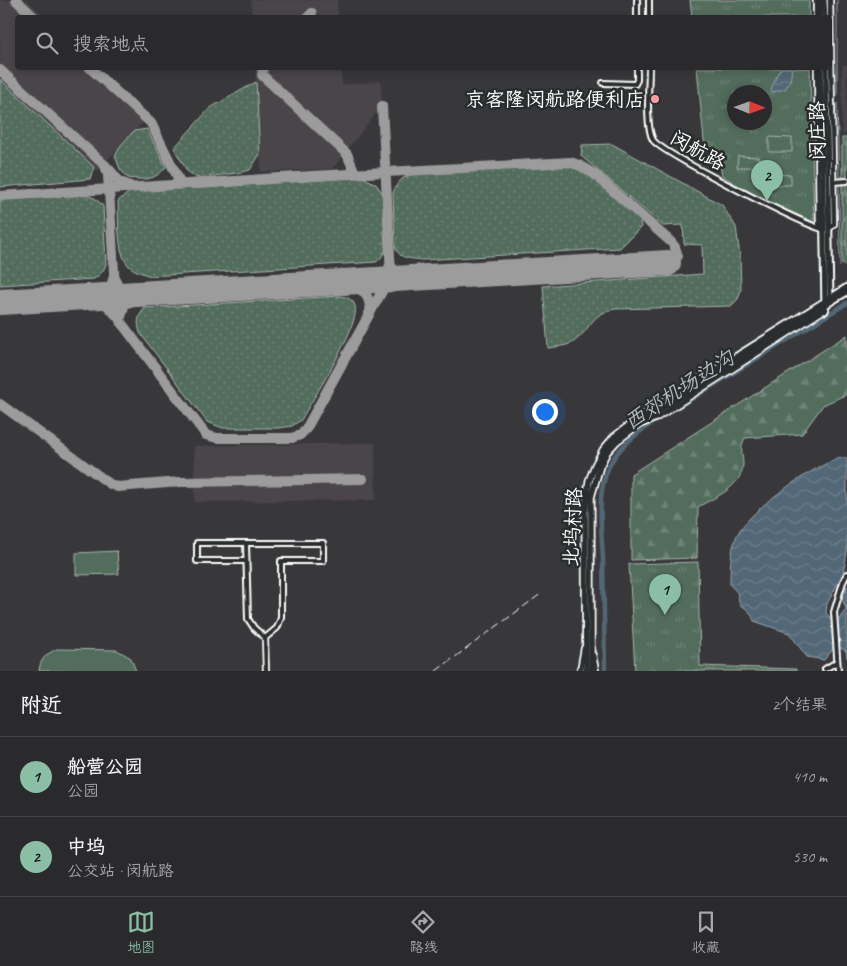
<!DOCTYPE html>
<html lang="zh">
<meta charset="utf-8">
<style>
:root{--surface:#2a2a2c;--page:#363638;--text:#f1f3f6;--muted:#a5a7a9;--line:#464648;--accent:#8abfa5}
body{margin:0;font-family:Caveat,"LXGW WenKai TC",sans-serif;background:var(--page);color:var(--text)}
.compass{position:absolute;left:727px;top:85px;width:45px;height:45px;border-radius:50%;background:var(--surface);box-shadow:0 2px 8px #0003;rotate:91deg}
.you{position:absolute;left:544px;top:411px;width:18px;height:18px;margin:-12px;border:4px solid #fff;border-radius:50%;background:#1a73e8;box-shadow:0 0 0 8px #1a73e833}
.badge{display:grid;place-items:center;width:32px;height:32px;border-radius:50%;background:var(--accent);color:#111;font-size:16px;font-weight:700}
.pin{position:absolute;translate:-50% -41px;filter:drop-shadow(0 1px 2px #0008)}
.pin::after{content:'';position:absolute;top:26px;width:18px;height:15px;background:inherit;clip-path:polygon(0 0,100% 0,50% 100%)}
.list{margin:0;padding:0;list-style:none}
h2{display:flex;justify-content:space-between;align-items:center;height:65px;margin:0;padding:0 20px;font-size:21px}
h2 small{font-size:16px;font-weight:400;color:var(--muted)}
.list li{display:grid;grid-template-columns:32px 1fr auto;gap:15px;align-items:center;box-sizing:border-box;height:80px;padding:0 20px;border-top:1px solid var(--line)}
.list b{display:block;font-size:19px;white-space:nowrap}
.list p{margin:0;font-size:16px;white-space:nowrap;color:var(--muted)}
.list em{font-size:16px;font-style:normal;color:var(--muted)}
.icon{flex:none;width:28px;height:28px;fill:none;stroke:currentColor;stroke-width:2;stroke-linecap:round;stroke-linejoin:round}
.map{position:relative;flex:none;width:847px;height:671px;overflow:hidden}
.search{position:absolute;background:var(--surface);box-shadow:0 2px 8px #0003;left:15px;right:15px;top:15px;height:55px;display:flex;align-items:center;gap:12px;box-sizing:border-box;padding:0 18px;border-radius:5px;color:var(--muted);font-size:19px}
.sheet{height:225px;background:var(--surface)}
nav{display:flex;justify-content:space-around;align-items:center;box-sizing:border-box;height:70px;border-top:1px solid var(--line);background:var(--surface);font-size:14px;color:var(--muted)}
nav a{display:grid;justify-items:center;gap:2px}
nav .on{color:var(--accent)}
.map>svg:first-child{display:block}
.built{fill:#49454a}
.grass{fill:url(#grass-dots);stroke:#a8b6ae}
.forest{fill:url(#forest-firs);stroke:#a8b6ae}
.park{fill:url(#park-tufts);stroke:#a8b6ae;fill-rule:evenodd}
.pitch{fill:#526d5d;stroke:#a8b6ae}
.water{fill:url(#water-waves);stroke:#97a4ad}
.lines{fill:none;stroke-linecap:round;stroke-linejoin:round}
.stream{stroke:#97a4ad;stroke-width:1}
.canal{stroke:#526776;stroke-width:4.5}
.taxiway{stroke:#9c9c9d;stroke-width:10}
.runway{stroke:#9c9c9d;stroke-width:26}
.minor-casing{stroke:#fff;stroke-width:8}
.tertiary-casing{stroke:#fff;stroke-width:8}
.secondary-casing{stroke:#fff;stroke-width:9}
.primary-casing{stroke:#fff;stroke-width:9}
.minor{stroke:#2a2d2e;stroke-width:4}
.tertiary{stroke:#2a2d2e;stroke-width:4.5}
.secondary{stroke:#2a2d2e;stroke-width:5}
.primary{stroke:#2a2d2e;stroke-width:5.5}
.rail{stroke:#fff;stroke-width:1;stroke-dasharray:8 4;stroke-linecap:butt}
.poi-dot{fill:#ff9aa2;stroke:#2a2d2e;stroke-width:2}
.labels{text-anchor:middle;stroke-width:5;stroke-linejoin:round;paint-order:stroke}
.poi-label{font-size:20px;fill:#fff;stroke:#2a2d2e;text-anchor:end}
.street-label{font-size:20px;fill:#fff;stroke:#2a2d2e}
.water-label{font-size:21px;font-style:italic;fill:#b1bbc1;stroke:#2a2d2e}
</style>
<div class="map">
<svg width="847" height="671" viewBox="0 0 847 671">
<defs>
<pattern id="grass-dots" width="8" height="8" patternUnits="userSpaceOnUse" patternTransform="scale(1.25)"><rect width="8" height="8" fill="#526d5d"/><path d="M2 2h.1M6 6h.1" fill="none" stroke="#6c8375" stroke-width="1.8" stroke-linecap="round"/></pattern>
<pattern id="forest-firs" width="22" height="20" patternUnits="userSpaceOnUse" patternTransform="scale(1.25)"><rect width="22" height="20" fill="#526d5d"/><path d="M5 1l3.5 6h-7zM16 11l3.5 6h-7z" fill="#6c8375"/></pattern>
<pattern id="park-tufts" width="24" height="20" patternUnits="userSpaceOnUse" patternTransform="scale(1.25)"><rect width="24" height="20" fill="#526d5d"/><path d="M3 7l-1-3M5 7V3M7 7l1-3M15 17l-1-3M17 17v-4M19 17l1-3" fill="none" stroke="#6c8375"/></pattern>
<pattern id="water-waves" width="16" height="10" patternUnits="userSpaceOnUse" patternTransform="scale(1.25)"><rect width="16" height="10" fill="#526776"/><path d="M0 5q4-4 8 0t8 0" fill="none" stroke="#6c7e8b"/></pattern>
</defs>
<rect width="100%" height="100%" fill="#38383b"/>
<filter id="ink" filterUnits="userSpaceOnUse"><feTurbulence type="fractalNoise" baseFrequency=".02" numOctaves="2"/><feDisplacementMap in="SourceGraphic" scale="10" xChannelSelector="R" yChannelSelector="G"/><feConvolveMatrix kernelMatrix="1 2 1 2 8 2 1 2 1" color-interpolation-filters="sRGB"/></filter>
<g filter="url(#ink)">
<!-- built -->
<g class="built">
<path d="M0 0H27L45 17 18 18V68H98L149 116 97 171 0 79Z"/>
<path d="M251 0H337L338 17H252Z"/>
<path d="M842 65H847V133L842 134Z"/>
<path d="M255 68H341L342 85 381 81 382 106 332 169 261 172Z"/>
<path d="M375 443 376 500 195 502 194 446Z"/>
</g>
<!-- grass -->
<g class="grass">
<path d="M0 79 94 167 90 179 0 187Z"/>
<path d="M256 82 260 154 250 170 238 173 197 178 187 171 174 148 210 108Z"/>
<path d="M147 129 166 167C154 181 145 180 128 178L120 169 115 156 121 145 134 131Z"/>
<path d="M612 144 722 205 736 227 740 256 741 290 738 299 731 306 615 309C589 314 591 331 572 343 566 346 556 347 548 348L543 286 703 274 702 245 684 244 683 225 663 226 581 156 582 145Z"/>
<path d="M563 165 583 171 591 175 640 219 641 227 620 248 422 260C410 258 400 260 395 247L393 193C397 182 402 177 413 174Z"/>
<path d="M363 177 376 184 383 194 386 250 380 259 376 262 150 276C143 273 134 271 129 266 116 253 119 218 118 201L132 190 204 188Z"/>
<path d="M87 195 96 199 103 206 106 264C104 271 100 275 94 279L0 285V200Z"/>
<path d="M340 296C347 297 353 299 355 306 361 325 312 400 301 420L292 426 279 428H223L207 422 140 333C137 322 137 317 145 308Z"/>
</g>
<!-- forest -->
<g class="forest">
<path d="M842 138H847V267L842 264Z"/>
<path d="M847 335V394L823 405 802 434 745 438C739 449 743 454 743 465 741 488 715 497 698 507L697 558 631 560V474Z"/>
</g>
<!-- park -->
<g class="park">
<path d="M690 0H809V17H692Z"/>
<path d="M697 68H810L814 222 762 199 722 176 717 149 705 151ZM734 92H764V122H734Z"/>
<path d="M698 562 700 666 796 669V671H635L629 564Z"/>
</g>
<!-- pitch -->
<g class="pitch">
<path d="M769 137 792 138V152H769Z"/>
<path d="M738 156 758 157V167H737Z"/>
<path d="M770 174 791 175V185H770Z"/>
<path d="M117 551 119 574 76 575V553Z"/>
<path d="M57 649 117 650 131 658 136 671H39C40 659 46 654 57 649Z"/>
</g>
<!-- water -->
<g class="water">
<path d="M782 68H792L790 82 785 89 772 92 771 89C775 82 776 72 782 68Z"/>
<path d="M841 458H847V552L843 573 827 604 826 613 832 620 839 619 846 609 842 598 847 586V658L846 651 839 647 833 649 824 660 807 657 789 633 754 621C752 614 747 608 740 605L737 592 730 585C730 569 730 551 737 535 750 509 814 465 841 458Z"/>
</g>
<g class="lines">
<!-- stream -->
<g class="stream">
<path d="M837 0V97"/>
<path d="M837 103 839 180"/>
<path d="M839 184 840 266"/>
</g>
<!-- canal -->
<g class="canal">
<path d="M678 407 847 303"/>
<path d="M605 671C604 634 604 597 603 560 602 526 594 490 613 459 624 442 642 430 658 419"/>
</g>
<!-- taxiway -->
<g class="taxiway">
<path d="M16 0 35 18"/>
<path d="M307 18 312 13"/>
<path d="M90 68 151 123 181 184"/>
<path d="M263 68 262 75 347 154 355 173"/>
<path d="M0 70 109 169 120 182 130 186"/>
<path d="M105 165 108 175 116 304 120 321 206 435 217 438H292L300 435 306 429 391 275 382 106"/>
<path d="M0 196 312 176 570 162 579 165 594 174 671 242 675 247 678 256 674 262 668 263"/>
<path d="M375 280 387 273 390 265 398 274 407 279"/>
<path d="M347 282C362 288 373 297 369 314"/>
<path d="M86 297 104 302 117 316"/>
<path d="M96 297C107 294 112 287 114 276 118 289 124 293 137 294L125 303 121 317"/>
<path d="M0 404 110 484 117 487 180 482 363 479"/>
</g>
<!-- runway -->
<path class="runway" d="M0 302 668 263"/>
<!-- minor casing -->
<g class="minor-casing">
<g id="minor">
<path d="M637 0V18"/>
<path d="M649 0V18"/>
<path d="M649 68C649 85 645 126 653 140 661 153 801 223 822 229"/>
<path d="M603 83 635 84 637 80V68"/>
<path d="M833 182 847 181"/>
<path d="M246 543 248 619 254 628 265 638 277 628 281 618V561H323V543H197V561H246"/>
<path d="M825 669 837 662"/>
<path d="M838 671 834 612 843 582 847 574"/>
</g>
</g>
<!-- tertiary casing -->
<g class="tertiary-casing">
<g id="tertiary">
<path d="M816 0V18"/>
<path d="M817 68 819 224 823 229"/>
<path d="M829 229 834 224 830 0"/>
<path d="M642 424 655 419 826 309"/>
<path d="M265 638 266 671"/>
<path d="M593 655 596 671"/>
<path d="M580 671 584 648"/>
</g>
</g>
<!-- secondary casing -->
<g class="secondary-casing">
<g id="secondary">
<path d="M820 0V18"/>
<path d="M824 0 825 18"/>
<path d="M821 68 825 311"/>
<path d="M826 68 830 302 847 292"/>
<path d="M830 298 847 287"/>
</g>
</g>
<!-- primary casing -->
<g class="primary-casing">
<g id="primary">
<path d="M586 671 585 511 589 481 595 465 603 450 614 437 644 414 830 298"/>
<path d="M591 671V497L600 466 607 452 617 441 646 419 830 302"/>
</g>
</g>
<!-- minor -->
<use href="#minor" class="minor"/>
<!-- tertiary -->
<use href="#tertiary" class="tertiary"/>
<!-- secondary -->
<use href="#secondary" class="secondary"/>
<!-- primary -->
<use href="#primary" class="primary"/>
<!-- rail -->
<path class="rail" d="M436 671 542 593"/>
</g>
</g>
<!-- markers -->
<circle class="poi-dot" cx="655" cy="99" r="5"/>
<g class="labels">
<!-- poi labels -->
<g class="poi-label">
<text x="645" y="106">京客隆闵航路便利店</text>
</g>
<!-- street labels -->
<g class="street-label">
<text transform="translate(817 131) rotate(-91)" y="7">闵庄路</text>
<text transform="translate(698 150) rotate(29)" y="7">闵航路</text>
<text transform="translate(572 527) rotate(-87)" y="7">北坞村路</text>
</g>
<!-- water labels -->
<g class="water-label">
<text transform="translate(679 390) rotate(-33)" y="7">西郊机场边沟</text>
</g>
</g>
</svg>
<svg class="compass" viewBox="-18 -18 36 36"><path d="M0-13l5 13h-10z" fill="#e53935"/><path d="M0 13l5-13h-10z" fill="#a5a7a9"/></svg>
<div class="you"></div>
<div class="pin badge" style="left:665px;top:615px">1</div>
<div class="pin badge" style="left:767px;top:201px">2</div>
<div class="search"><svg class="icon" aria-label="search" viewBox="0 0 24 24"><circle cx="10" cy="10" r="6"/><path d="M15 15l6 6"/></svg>搜索地点</div>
</div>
<section class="sheet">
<h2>附近<small>2个结果</small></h2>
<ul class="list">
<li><span class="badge">1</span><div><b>船营公园</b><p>公园</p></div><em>410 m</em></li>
<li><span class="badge">2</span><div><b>中坞</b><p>公交站 · 闵航路</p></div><em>530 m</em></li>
</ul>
</section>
<nav>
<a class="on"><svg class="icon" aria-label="map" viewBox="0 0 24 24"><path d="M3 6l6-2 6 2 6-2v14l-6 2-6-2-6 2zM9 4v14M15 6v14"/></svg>地图</a>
<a><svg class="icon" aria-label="directions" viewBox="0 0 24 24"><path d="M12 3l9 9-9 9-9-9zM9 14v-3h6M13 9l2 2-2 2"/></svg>路线</a>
<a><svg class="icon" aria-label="saved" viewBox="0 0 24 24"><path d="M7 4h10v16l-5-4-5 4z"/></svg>收藏</a>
</nav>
